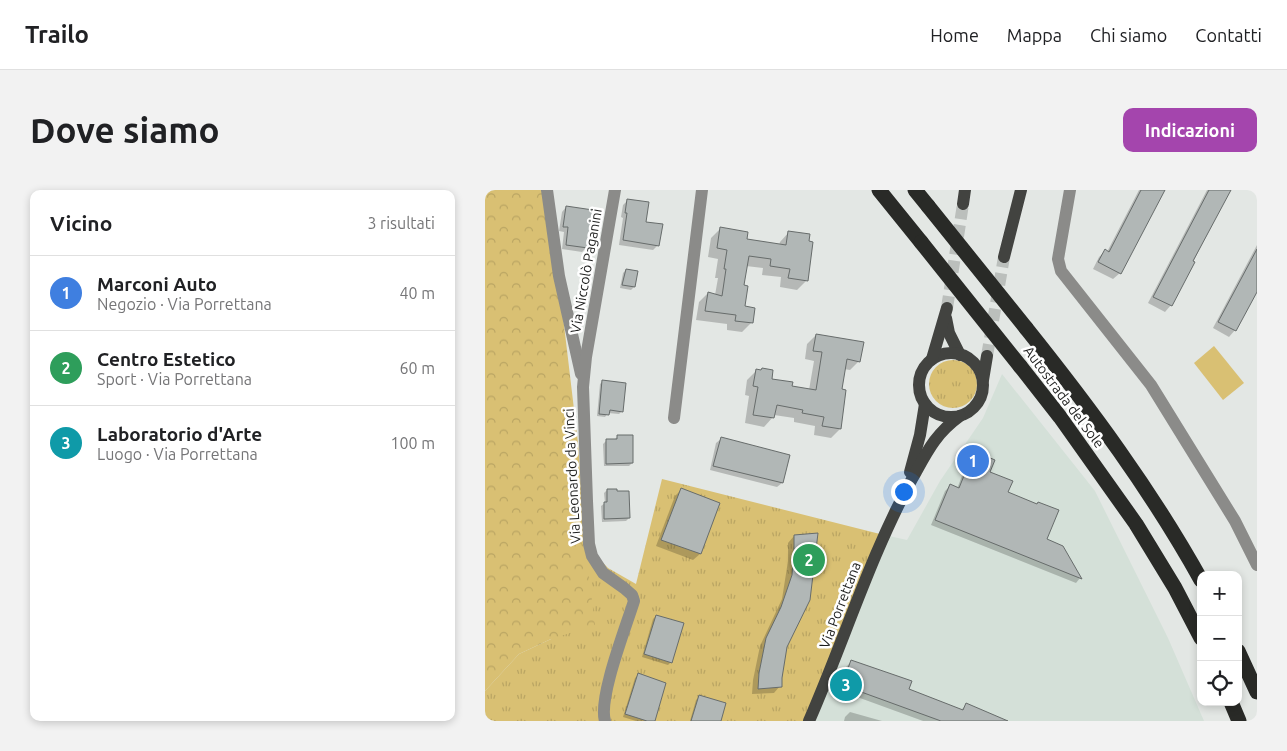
<!DOCTYPE html>
<html lang="it">
<meta charset="utf-8">
<style>
:root{--surface:#fff;--page:#f2f2f2;--text:#202124;--muted:#757577;--line:#e0e0e0;--accent:#a445ad}
body{margin:0;font-family:Ubuntu,sans-serif;background:var(--page);color:var(--text)}
.controls{position:absolute;right:15px;bottom:15px;display:grid;overflow:hidden;border-radius:10px;box-shadow:0 2px 8px #0003}
.controls button{width:45px;height:45px;display:grid;place-items:center;padding:0;border:0;border-bottom:1px solid var(--line);background:var(--surface);color:var(--text);font:25px sans-serif}
.you{position:absolute;left:418px;top:301px;width:18px;height:18px;margin:-12px;border:4px solid #fff;border-radius:50%;background:#1a73e8;box-shadow:0 0 0 8px #1a73e833}
.badge{display:grid;place-items:center;width:32px;height:32px;border-radius:50%;background:var(--accent);color:#fff;font-size:16px;font-weight:700}
.pin{position:absolute;translate:-50% -50%;border:2px solid #fff;box-shadow:0 1px 5px #0006}
.list{margin:0;padding:0;list-style:none}
h2{display:flex;justify-content:space-between;align-items:center;height:65px;margin:0;padding:0 20px;font-size:21px}
h2 small{font-size:16px;font-weight:400;color:var(--muted)}
.list li{display:grid;grid-template-columns:32px 1fr auto;gap:15px;align-items:center;box-sizing:border-box;height:75px;padding:0 20px;border-top:1px solid var(--line)}
.list b{display:block;font-size:19px;white-space:nowrap}
.list p{margin:0;font-size:16px;white-space:nowrap;color:var(--muted)}
.list em{font-size:16px;font-style:normal;color:var(--muted)}
.icon{flex:none;width:28px;height:28px;fill:none;stroke:currentColor;stroke-width:2;stroke-linecap:round;stroke-linejoin:round}
.map{position:relative;flex:none;width:772px;height:531px;overflow:hidden;border-radius:10px}
header{display:flex;align-items:center;gap:30px;box-sizing:border-box;height:70px;padding:0 25px;background:var(--surface);border-bottom:1px solid var(--line)}
header strong{font-size:24px}
nav{display:flex;gap:28px;margin-inline-start:auto;font-size:18px}
.intro{display:flex;align-items:center;justify-content:space-between;box-sizing:border-box;height:120px;padding:0 30px}
h1{margin:0;font-size:35px}
.button{padding:12px 22px;border-radius:10px;background:var(--accent);color:#fff;font-size:18px;font-weight:700}
main{display:flex;gap:30px;padding:0 30px}
aside{flex:1;background:var(--surface);border-radius:10px;box-shadow:0 2px 8px #0003}
.map>svg:first-child{display:block}
.built{fill:#d4e0d8}
.grass{fill:url(#grass-tufts)}
.forest{fill:url(#forest-crowns)}
.pitch{fill:#d9c073}
.shadow{fill:#0003}
.building{fill:#b1b7b6;stroke:#676c6b}
.lines{fill:none;stroke-linecap:round;stroke-linejoin:round}
.major-tunnel{stroke:#bbbfbc;stroke-width:12;stroke-dasharray:12 6;stroke-linecap:butt}
.minor{stroke:#8b8b89;stroke-width:12}
.major{stroke:#424340;stroke-width:12}
.highway{stroke:#292a27;stroke-width:15}
.highway-bridge{stroke:#292a27;stroke-width:15}
.labels{text-anchor:middle;stroke-width:5;stroke-linejoin:round;paint-order:stroke}
.street-label{font-size:14px;fill:#1c1d1c;stroke:#fff}
</style>
<header>
<strong>Trailo</strong>
<nav><a>Home</a><a>Mappa</a><a>Chi siamo</a><a>Contatti</a></nav>
</header>
<div class="intro"><h1>Dove siamo</h1><a class="button">Indicazioni</a></div>
<main>
<aside>
<h2>Vicino<small>3 risultati</small></h2>
<ul class="list">
<li><span class="badge" style="background:#3f7fe0">1</span><div><b>Marconi Auto</b><p>Negozio · Via Porrettana</p></div><em>40 m</em></li>
<li><span class="badge" style="background:#2e9e5b">2</span><div><b>Centro Estetico</b><p>Sport · Via Porrettana</p></div><em>60 m</em></li>
<li><span class="badge" style="background:#0f9aa8">3</span><div><b>Laboratorio d'Arte</b><p>Luogo · Via Porrettana</p></div><em>100 m</em></li>
</ul>
</aside>
<div class="map">
<svg width="772" height="531" viewBox="0 0 772 531">
<defs>
<pattern id="grass-tufts" width="24" height="20" patternUnits="userSpaceOnUse" patternTransform="scale(1.25)"><rect width="24" height="20" fill="#d9c073"/><path d="M3 7l-1-3M5 7V3M7 7l1-3M15 17l-1-3M17 17v-4M19 17l1-3" fill="none" stroke="#baa563"/></pattern>
<pattern id="forest-crowns" width="20" height="18" patternUnits="userSpaceOnUse" patternTransform="scale(1.25)"><rect width="20" height="18" fill="#d9c073"/><path d="M2 6a3 3 0 1 1 6 0M12 15a3 3 0 1 1 6 0" fill="none" stroke="#baa563"/></pattern>
</defs>
<rect width="100%" height="100%" fill="#e3e7e4"/>
<!-- built -->
<path class="built" d="M517 184 610 301 683 448 719 531H320L395 344 422 350 455 291 498 228Z"/>
<!-- grass -->
<g class="grass">
<circle cx="468" cy="194" r="24"/>
<path d="M177 289 395 344 320 531H0V501L34 464 66 449 100 354 123 378 151 394Z"/>
</g>
<!-- forest -->
<path class="forest" d="M0 0H63L93 253 100 354 110 435 66 449 34 464 0 501Z"/>
<!-- pitch -->
<path class="pitch" d="M729 156 759 193 738 210 709 173Z"/>
<!-- shadow -->
<g class="shadow">
<path d="M654 0H678L635 83 628 89 608 79 614 67 620 61 622 62Z"/>
<path d="M722 0H745L686 115 680 122 663 113Z"/>
<path d="M143 10 160 33 173 55 168 60 134 55 138 28 136 27 138 15Z"/>
<path d="M81 17 102 57 97 62 77 59 79 42 74 41 77 22Z"/>
<path d="M235 39 260 50 294 55 295 52 304 42 322 52 326 53 321 91 312 100 295 97 296 87 277 85 278 78 261 76 258 96 259 117 266 133 257 142 242 140V134L211 130 214 112 223 103 230 105 233 88H230L233 69 223 67 226 48Z"/>
<path d="M772 55V99L750 140 744 147 728 138Z"/>
<path d="M141 80 149 97 146 100 135 98 138 83Z"/>
<path d="M331 145 374 171 365 180 359 179 355 200V239L346 248 329 245 330 236 309 232V228L289 225 288 227 279 237 260 233 264 206 260 205 262 190 271 181H275L277 179 286 190 306 197 324 200 329 171 320 169 322 154Z"/>
<path d="M118 191 137 221 134 224 123 223 120 227 112 226 115 194Z"/>
<path d="M133 246 147 273 144 276H119L118 254 121 251 130 249Z"/>
<path d="M236 249 297 293 292 297 225 280 231 253Z"/>
<path d="M489 263 560 350 577 357 595 388 591 393 446 335 460 301 465 296 472 299 484 267Z"/>
<path d="M122 300 144 328 141 331 117 332 116 316 120 313 119 303Z"/>
<path d="M196 300 215 364 208 370 171 356 190 306Z"/>
<path d="M331 344 301 456 295 496 289 503 267 504 268 490 275 456 297 409 303 371V353L309 346Z"/>
<path d="M171 426 186 472 183 475 157 467 168 429Z"/>
<path d="M366 472 422 500 476 520 481 515 518 531H438L353 500 361 477Z"/>
<path d="M153 485 168 531H151L138 527 150 488Z"/>
<path d="M214 507 235 531H205L211 510Z"/>
<path d="M365 522 397 531H359L360 527Z"/>
</g>
<!-- building -->
<g class="building">
<path d="M656 0H680L636 84 613 72 620 59 624 62Z"/>
<path d="M724 0H746L708 71 710 72 687 116 668 107Z"/>
<path d="M142 9 164 12 161 32 178 34 174 56 138 50 142 23H140Z"/>
<path d="M81 16 108 20 103 58 81 55 83 37H78Z"/>
<path d="M235 37 263 42 262 49 301 55 303 41 325 44 324 51 328 52 323 91 303 88 305 79 285 76 286 69 264 66 259 95 263 96 260 116 270 118 268 133 250 131 251 125 220 121 223 102 237 106 241 79H239L242 60 232 58Z"/>
<path d="M772 59V102L751 141 733 132Z"/>
<path d="M141 79 153 81 150 97 137 95Z"/>
<path d="M331 144 379 152 375 172 362 169 357 199 361 200 356 239 337 236 339 227 317 223 318 220 292 215 289 228 268 225 273 197 268 196 271 179 276 180 277 178 288 180 287 189 308 192 307 196 331 200 337 162 328 161Z"/>
<path d="M117 190 141 193 138 222 125 220 124 225 114 224Z"/>
<path d="M132 245H148V273L121 274V249H132Z"/>
<path d="M236 247 305 265 298 293 228 276Z"/>
<path d="M489 261 510 270 505 282 528 291 523 302 552 314 553 312 574 320 562 349 578 356 597 389 450 330 465 294 474 298Z"/>
<path d="M196 298 235 313 216 364 176 350Z"/>
<path d="M122 299H132V301H144L145 328 119 329V312H122Z"/>
<path d="M333 343 325 410 302 457 297 488V497L273 499 274 483 281 448 296 417 307 385 309 364V345Z"/>
<path d="M171 425 199 433 187 473 159 464Z"/>
<path d="M366 470 427 491 424 499 478 520 481 513 523 531H456L357 495Z"/>
<path d="M153 483 181 493 170 531H162L140 524Z"/>
<path d="M214 505 241 513 236 531H206Z"/>
</g>
<g class="lines">
<!-- major-tunnel -->
<g class="major-tunnel">
<path d="M462 118 478 14"/>
<path d="M502 166 519 67"/>
</g>
<!-- minor -->
<g class="minor">
<path d="M62 0 74 86 96 184"/>
<path d="M585 0 573 69 576 81 666 195 750 331 772 375"/>
<path d="M189 228 217 0"/>
<path d="M120 531C113 508 141 437 149 411L147 405 139 398 118 383 107 366 104 354 102 311 98 197 101 167 130 0"/>
</g>
<!-- major -->
<g class="major">
<path d="M478 14 480 0"/>
<path d="M519 67 536 0"/>
<path d="M461 128 464 143 475 165"/>
<circle cx="466" cy="195" r="32"/>
<path d="M447 169 462 118"/>
<path d="M498 190 502 166"/>
<path d="M425 282 435 245 440 214"/>
<path d="M324 531C359 451 385 366 427 289 442 262 450 244 475 226"/>
</g>
<!-- highway -->
<g class="highway">
<path d="M394 0 436 52"/>
<path d="M430 0 443 16"/>
<path d="M541 138C605 218 666 300 716 390"/>
<path d="M535 176 575 227 651 334 690 398 716 448"/>
<path d="M753 461 772 502"/>
<path d="M746 512 754 531"/>
</g>
<!-- highway-bridge -->
<g class="highway-bridge">
<path d="M443 16 541 138"/>
<path d="M436 52 535 176"/>
</g>
</g>
<g class="labels">
<!-- street labels -->
<g class="street-label">
<text transform="translate(101 81) rotate(-80)" y="5">Via Niccolò Paganini</text>
<text transform="translate(579 207) rotate(53)" y="5">Autostrada del Sole</text>
<text transform="translate(87 286) rotate(-93)" y="5">Via Leonardo da Vinci</text>
<text transform="translate(355 415) rotate(-69)" y="5">Via Porrettana</text>
</g>
</g>
</svg>
<div class="controls">
<button>+</button>
<button>−</button>
<button><svg class="icon" aria-label="locate" viewBox="0 0 24 24"><circle cx="12" cy="12" r="6"/><path d="M12 2v4M12 18v4M2 12h4M18 12h4"/></svg></button>
</div>
<div class="you"></div>
<div class="pin badge" style="left:488px;top:271px;background:#3f7fe0">1</div>
<div class="pin badge" style="left:324px;top:370px;background:#2e9e5b">2</div>
<div class="pin badge" style="left:361px;top:495px;background:#0f9aa8">3</div>
</div>
</main>
